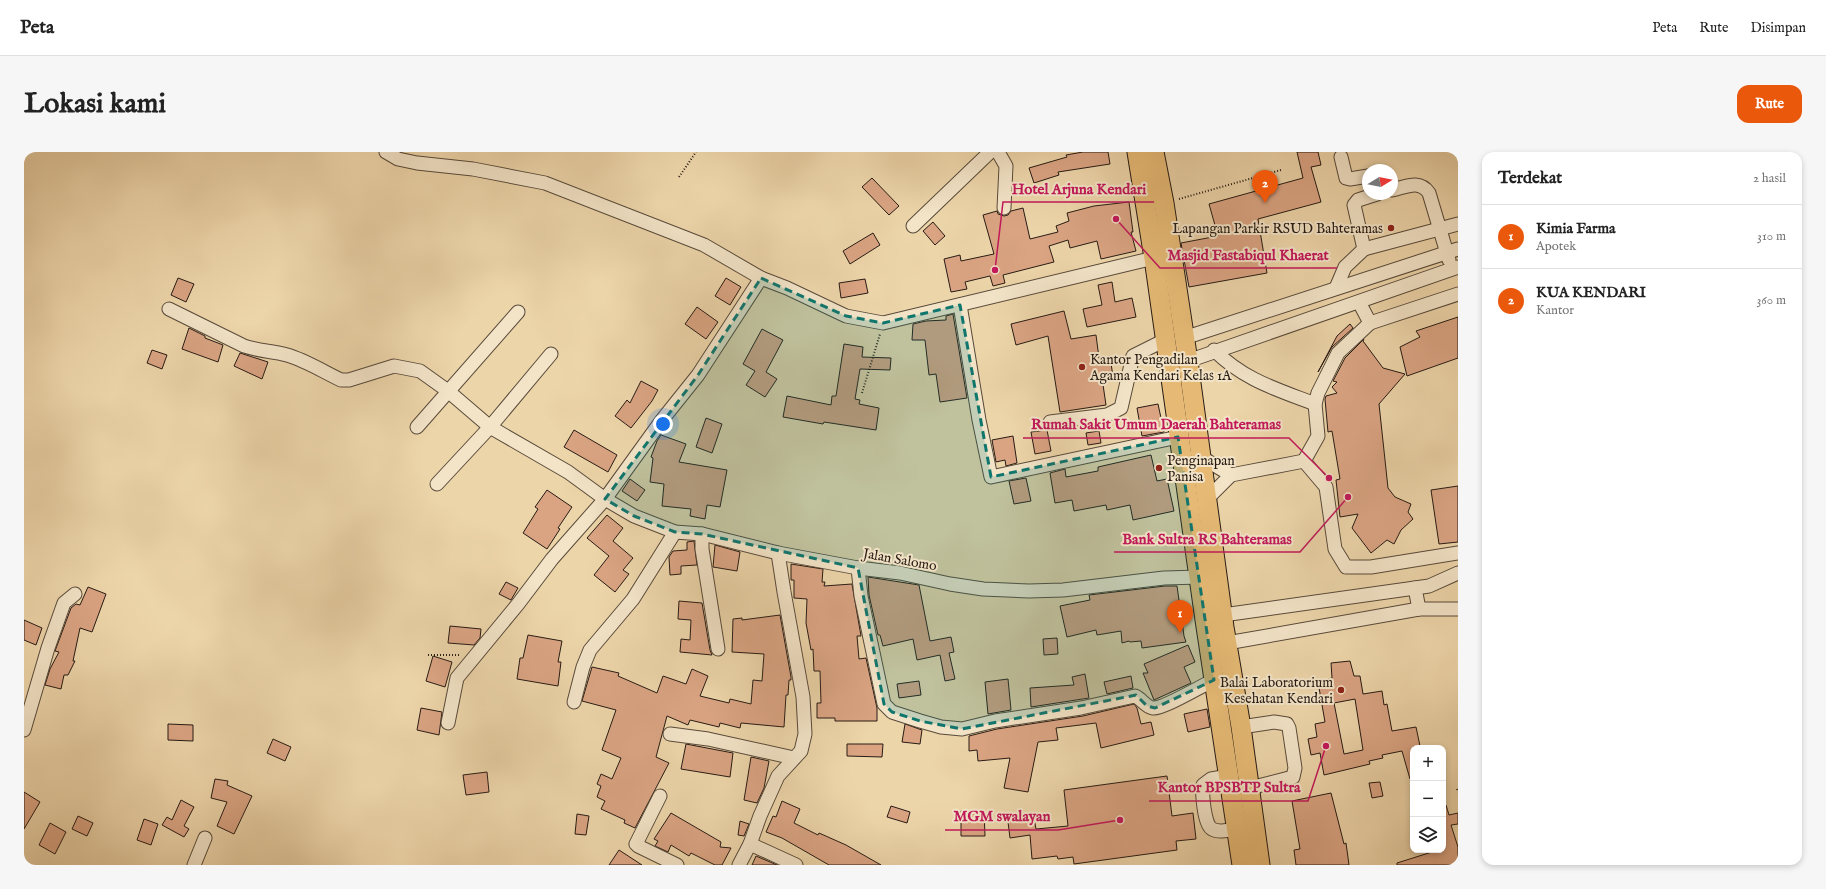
<!DOCTYPE html>
<html lang="id">
<meta charset="utf-8">
<style>
:root{--surface:#fff;--page:#f6f6f6;--text:#222;--muted:#767676;--line:#e0e0e0;--accent:#ea580c}
body{margin:0;font-family:"IM FELL English",serif;background:var(--page);color:var(--text)}
.controls{position:absolute;right:12px;bottom:12px;display:grid;overflow:hidden;border-radius:8px;box-shadow:0 2px 6px #0003}
.controls button{width:36px;height:36px;display:grid;place-items:center;padding:0;border:0;border-bottom:1px solid var(--line);background:var(--surface);color:var(--text);font:20px sans-serif}
.compass{position:absolute;left:1338px;top:12px;width:36px;height:36px;border-radius:50%;background:var(--surface);box-shadow:0 2px 6px #0003;rotate:80deg}
.you{position:absolute;left:639px;top:272px;width:14px;height:14px;margin:-10px;border:3px solid #fff;border-radius:50%;background:#1a73e8;box-shadow:0 0 0 6px #1a73e833}
.badge{display:grid;place-items:center;width:26px;height:26px;border-radius:50%;background:var(--accent);color:#fff;font-size:13px;font-weight:700}
.pin{position:absolute;translate:-50% -33px;filter:drop-shadow(0 1px 2px #0008)}
.pin::after{content:'';position:absolute;top:21px;width:14px;height:12px;background:inherit;clip-path:polygon(0 0,100% 0,50% 100%)}
.list{margin:0;padding:0;list-style:none}
h2{display:flex;justify-content:space-between;align-items:center;height:52px;margin:0;padding:0 16px;font-size:17px}
h2 small{font-size:13px;font-weight:400;color:var(--muted)}
.list li{display:grid;grid-template-columns:26px 1fr auto;gap:12px;align-items:center;box-sizing:border-box;height:64px;padding:0 16px;border-top:1px solid var(--line)}
.list b{display:block;font-size:15px;white-space:nowrap}
.list p{margin:0;font-size:13px;white-space:nowrap;color:var(--muted)}
.list em{font-size:13px;font-style:normal;color:var(--muted)}
.icon{flex:none;width:22px;height:22px;fill:none;stroke:currentColor;stroke-width:2;stroke-linecap:round;stroke-linejoin:round}
.map{position:relative;flex:none;width:1434px;height:713px;overflow:hidden;border-radius:12px}
header{display:flex;align-items:center;gap:24px;box-sizing:border-box;height:56px;padding:0 20px;background:var(--surface);border-bottom:1px solid var(--line)}
header strong{font-size:19px}
nav{display:flex;gap:22px;margin-inline-start:auto;font-size:14px}
.intro{display:flex;align-items:center;justify-content:space-between;box-sizing:border-box;height:96px;padding:0 24px}
h1{margin:0;font-size:28px}
.button{padding:10px 18px;border-radius:12px;background:var(--accent);color:#fff;font-size:14px;font-weight:700}
main{display:flex;gap:24px;padding:0 24px}
aside{flex:1;background:var(--surface);border-radius:12px;box-shadow:0 2px 6px #0003}
.map>svg:first-child{display:block}
.building{fill:#daa483;stroke:#261b14;fill-rule:evenodd}
.lines{fill:none;stroke-linecap:round;stroke-linejoin:round}
.minor-casing{stroke:#584a3a;stroke-width:15}
.highway-casing{stroke:#261b14;stroke-width:21}
.path{stroke:#261b14;stroke-width:2;stroke-dasharray:1 2;stroke-linecap:butt}
.minor{stroke:#f3e4c8;stroke-width:13}
.highway{stroke:#e6ba75;stroke-width:19}
.marked{fill:#0f766e;fill-opacity:0.2;stroke:#0f766e;stroke-width:3;stroke-dasharray:8 5;stroke-linejoin:round}
.poi-dot{fill:#8f2418;stroke:#f3e4c8;stroke-width:1.5}
.labels{text-anchor:middle;stroke-width:4;stroke-linejoin:round;paint-order:stroke}
.poi-label{font-size:14px;fill:#261b14;stroke:#f3e4c8;text-anchor:end}
.street-label{font-size:14px;fill:#261b14;stroke:#f3e4c8}
.leader{fill:none;stroke:#c2185b;stroke-width:1.5}
.callout-dot{fill:#c2185b;stroke:#f3e4c8;stroke-width:1.5}
.callout-label{font-size:15px;text-anchor:middle;font-weight:bold;fill:#c2185b;stroke:#f3e4c8;stroke-width:4;stroke-linejoin:round;paint-order:stroke}
</style>
<header>
<strong>Peta</strong>
<nav><a>Peta</a><a>Rute</a><a>Disimpan</a></nav>
</header>
<div class="intro"><h1>Lokasi kami</h1><a class="button">Rute</a></div>
<main>
<div class="map">
<svg width="1434" height="713" viewBox="0 0 1434 713">
<rect width="100%" height="100%" fill="#edd5aa"/>
<filter id="stains"><feTurbulence type="fractalNoise" baseFrequency=".005" numOctaves="4"/><feColorMatrix values="0 0 0 0 .2 0 0 0 0 .09 0 0 0 0 .02 0 0 0 .5 -.17"/></filter>
<radialGradient id="worn" r=".72"><stop offset=".6" stop-color="#630" stop-opacity="0"/><stop offset="1" stop-color="#630" stop-opacity=".3"/></radialGradient>
<!-- building -->
<g class="building">
<path d="M1059 0H1084L1086 12 1034 20 1035 23 1010 31 1005 16 1043 5 1042 3Z"/>
<path d="M1273 0H1294L1297 13 1287 15 1297 50 1234 67 1243 121 1165 135 1157 91 1194 84 1185 52 1279 26Z"/>
<path d="M848 26 875 54 865 63 838 35Z"/>
<path d="M1105 50 1109 80H1107L1112 99 1077 107 1073 89 1046 96 1044 88 1025 94 1030 110 979 123 981 131 969 134 966 124 941 130 943 137 927 140 920 107 936 103 937 109 970 102 959 63 973 59 974 62 980 64 984 63 987 59 999 56 1006 87 1034 80 1032 74 1045 69 1043 61 1070 54Z"/>
<path d="M909 70 921 84 911 93 899 79Z"/>
<path d="M849 81 856 93 826 112 819 99Z"/>
<path d="M154 126 170 132 162 150 147 143Z"/>
<path d="M702 126 717 135 706 153 691 144Z"/>
<path d="M841 127 844 141 817 146 815 131Z"/>
<path d="M1088 130 1091 150 1108 146 1112 165 1063 175 1059 157 1078 153 1074 133Z"/>
<path d="M673 155 694 170 682 187 661 172Z"/>
<path d="M1040 159 1047 187 1072 183 1075 206 1086 204 1089 225 1078 226 1082 253 1036 260 1024 184 992 193 987 172Z"/>
<path d="M929 162 943 246 916 250 912 222 905 223 901 188H888L889 172 902 169 922 168V164Z"/>
<path d="M1434 165V206L1383 224 1376 195 1396 185 1392 179Z"/>
<path d="M1326 172 1329 176 1308 195 1294 220 1313 184Z"/>
<path d="M165 176 181 184V186L199 193 194 210 158 197Z"/>
<path d="M738 177 759 188 742 220 753 227 741 245 722 233 731 219 719 212Z"/>
<path d="M1340 187 1339 189 1359 216 1381 222 1355 252 1364 336 1371 345 1387 352 1384 360 1389 367 1377 378 1370 392 1363 388 1347 401 1328 376 1334 362 1316 365 1312 328 1316 327 1308 279 1304 280 1301 247 1302 244 1313 241 1308 235 1313 230 1309 229 1321 206Z"/>
<path d="M820 192 839 195 838 205 867 206 866 218 836 217 831 247 836 248 835 252 855 256 852 278 800 270 799 272 759 265 763 244 807 253 808 244H812Z"/>
<path d="M128 198 143 203 138 217 123 211Z"/>
<path d="M216 201 244 210 238 227 210 214Z"/>
<path d="M617 229 634 238 628 249 607 276 591 264 603 248 606 251Z"/>
<path d="M1134 252 1140 280 1118 284 1113 256Z"/>
<path d="M682 266 698 272 688 301 672 295Z"/>
<path d="M550 278 593 303 584 320 540 295Z"/>
<path d="M1023 278 1027 299 1011 302 1007 280Z"/>
<path d="M1075 279 1077 291 1064 293 1062 281Z"/>
<path d="M637 283 662 292 655 310 703 318 696 355 683 353 681 367 666 364 667 357 638 354 640 332 626 330 629 306 627 305 633 289Z"/>
<path d="M989 284 993 311 982 314 981 308 972 310 968 288Z"/>
<path d="M1127 303 1133 329 1143 327 1150 359 1109 368 1106 353 1083 358 1082 353 1050 359 1048 348 1031 351 1026 321 1041 317 1042 325 1074 319V315Z"/>
<path d="M1002 326 1007 349 990 352 985 329Z"/>
<path d="M606 327 621 338 613 349 598 339Z"/>
<path d="M1434 334V390L1415 392 1407 338Z"/>
<path d="M523 338 548 355 534 376 536 377 523 397 499 381 514 357 511 355Z"/>
<path d="M583 363 599 376 589 389 609 406 599 418 605 422 591 440 570 423 585 404 563 386Z"/>
<path d="M670 389 673 413 657 414V422L646 423 645 405 649 399 663 398V390Z"/>
<path d="M691 393 716 400 713 419 689 415Z"/>
<path d="M767 412 799 417 798 430H801L800 434 828 432 837 484H833L835 507 842 506 853 556V569H811V566H793V551H797L796 519H790L789 497 787 498 782 471 783 447 770 446V428H767Z"/>
<path d="M844 425 895 433 906 489 927 485 930 500 925 501 931 527 921 529 916 503 893 508 889 487 859 494 856 483H854L845 443Z"/>
<path d="M482 430 494 436 487 448 475 442Z"/>
<path d="M1141 434H1153L1160 484 1162 490 1118 496 1117 489 1106 490 1105 489 1098 491 1097 479 1073 483 1072 478 1043 485 1036 454 1066 448 1065 443Z"/>
<path d="M64 435 82 442 68 480 56 476 49 509H51L44 523H40L37 537 21 533 26 517 35 500 31 499 47 456 52 452 56 453Z"/>
<path d="M655 449 678 451 686 498 688 503 656 500 657 487 666 488 667 468 654 467Z"/>
<path d="M756 463 767 525V528H765L764 543H762L760 575 717 571 716 576 696 571 695 575 666 568 664 573 643 564 632 605 645 611 611 676 600 671 601 668 577 657 581 649 573 645 577 634 573 632 577 622 588 627 597 606 578 598 592 558 558 549 568 515 595 521 594 524 633 541 639 524 662 532 668 517 684 524 676 544 705 551 706 547 727 552 729 528 738 529 740 502 708 500 709 467 718 466V468Z"/>
<path d="M0 468 18 476 12 493 0 488Z"/>
<path d="M426 474 457 477 456 486 450 493 424 491Z"/>
<path d="M504 483 538 489 534 510H537L534 534 493 527 496 506H499Z"/>
<path d="M1033 486 1034 502 1020 503 1019 487Z"/>
<path d="M1164 493 1171 510 1160 515 1167 531 1130 548 1119 521H1124L1120 512Z"/>
<path d="M409 504 428 510 421 535 402 529Z"/>
<path d="M1326 509 1330 524H1336L1339 542 1358 539 1360 553 1363 552 1368 579 1392 575 1396 594 1389 595V627H1386L1378 599 1358 603 1359 606 1345 609 1346 612 1300 623 1296 601 1287 603 1284 587 1293 585 1291 572 1301 570 1294 530 1308 526 1307 511ZM1331 547 1339 598 1320 602 1310 551Z"/>
<path d="M1061 522 1065 546 1007 555 1006 536 1050 533 1048 525Z"/>
<path d="M1107 524 1109 536 1083 542 1080 530Z"/>
<path d="M984 527 987 558 964 562 961 530Z"/>
<path d="M895 529 897 543 875 546 873 532Z"/>
<path d="M1110 552 1113 556 1117 572 1127 570 1130 583 1077 596 1072 571 1032 576 1034 588 1014 590 1004 640 980 636 986 606 954 609 953 598 945 599V584L973 577 1059 564Z"/>
<path d="M397 556 418 560 415 583 393 578Z"/>
<path d="M1183 557 1186 575 1164 580 1160 562Z"/>
<path d="M144 572 169 573V589L144 588Z"/>
<path d="M881 572 898 578 896 592 878 590Z"/>
<path d="M249 587 267 595 261 609 243 601Z"/>
<path d="M662 592 709 601 706 625 657 617Z"/>
<path d="M823 592H859L858 605 823 604Z"/>
<path d="M727 605 745 609 740 636 733 651 720 648Z"/>
<path d="M463 620 465 640 442 643 439 623Z"/>
<path d="M1143 624 1148 664 1169 661 1172 687 1152 689 1153 698 1050 712 1049 705 1034 707 1033 704 1008 707 1006 683 986 686 984 670 1010 666 1012 677 1044 674 1040 638Z"/>
<path d="M191 627 204 629 203 633 228 644 210 682 193 674 203 650 187 646Z"/>
<path d="M1356 630 1359 644 1348 646 1345 631Z"/>
<path d="M0 640 16 650 0 677Z"/>
<path d="M1307 641 1320 692 1322 691 1325 713H1272L1270 698 1276 697 1268 649Z"/>
<path d="M157 648 170 655 160 674 165 677 160 685 138 673 143 665 148 668Z"/>
<path d="M758 649 776 657 770 671 794 683 795 681 822 693 857 713H805L758 686 742 680 749 664 752 665Z"/>
<path d="M1419 653H1422L1425 663 1434 661V672L1427 673 1434 695V713H1373V711L1408 700 1407 698H1419Z"/>
<path d="M867 654 886 660 883 671 863 665Z"/>
<path d="M960 658 961 684H937V659Z"/>
<path d="M647 661 697 690 696 695 707 696 698 713H691L667 701 665 704 647 693 644 700 631 694 634 689 630 687Z"/>
<path d="M553 662 565 664 562 683 551 682Z"/>
<path d="M54 664 69 671 63 684 48 677Z"/>
<path d="M120 667 134 672 127 693 113 688Z"/>
<path d="M716 669 725 672 720 684 714 683Z"/>
<path d="M26 671 42 680 31 702 15 693Z"/>
<path d="M595 698 618 713H585Z"/>
<path d="M732 704 753 713H728Z"/>
</g>
<g class="lines">
<!-- minor casing -->
<g class="minor-casing">
<g id="minor">
<path d="M362 0 374 7 393 11 449 17 521 31 680 93 737 126"/>
<path d="M974 0 982 14 980 56"/>
<path d="M1317 5 1322 26 1326 27 1344 24"/>
<path d="M1368 38C1382 35 1395 27 1405 41L1425 108"/>
<path d="M889 74 966 0"/>
<path d="M1340 97 1434 72"/>
<path d="M1312 136 1321 115 1340 97 1330 53 1334 48 1353 42"/>
<path d="M1335 150 1346 171 1314 201 1294 241 1291 252 1294 284 1280 309 1302 335 1311 397 1322 415H1347L1434 401"/>
<path d="M936 153 955 268 967 325 1154 285"/>
<path d="M145 157 220 194C234 199 249 199 263 203 281 208 300 220 317 228H325L370 214 396 219 424 239 466 275 544 320 581 347 610 364 651 380 678 382 754 401 834 416 876 421 926 432 959 437 1005 439 1039 438 1140 426 1176 425"/>
<path d="M1346 171 1434 142"/>
<path d="M1160 186 1434 97"/>
<path d="M1190 198C1220 228 1252 237 1291 252"/>
<path d="M1164 209 1434 115"/>
<path d="M1026 270 1083 263 1097 256 1109 204 1141 188"/>
<path d="M393 275 494 160"/>
<path d="M1177 305 1207 323"/>
<path d="M413 332 466 275 527 202"/>
<path d="M1183 347 1207 323 1280 309"/>
<path d="M678 382V397L694 497"/>
<path d="M834 416 837 444 860 552 868 560 896 569 917 575 938 577 971 569 1057 556 1111 544C1118 547 1121 555 1129 556 1139 557 1179 533 1190 528"/>
<path d="M1395 457 1391 436 1405 434 1434 421"/>
<path d="M1199 463 1391 436"/>
<path d="M1203 491 1395 457H1434"/>
<path d="M550 550 559 515 566 498 609 447 651 380"/>
<path d="M424 571 433 526 494 452 528 407 581 347 638 268 674 223 737 126 763 136 822 164 859 171 1130 106"/>
<path d="M1217 575 1250 570 1263 572 1265 576 1271 616 1269 625 1226 636"/>
<path d="M0 578 24 496 40 451 51 442"/>
<path d="M646 582 684 587 770 606"/>
<path d="M1205 624 1187 627 1179 633C1178 641 1180 673 1188 677 1195 681 1206 678 1213 677"/>
<path d="M636 644 612 692 614 694 653 713"/>
<path d="M726 692 772 713"/>
<path d="M170 713 181 686"/>
<path d="M715 713 726 692 736 664 754 624 777 599 781 582 779 545 760 440 754 401"/>
</g>
</g>
<!-- highway casing -->
<g class="highway-casing">
<g id="highway">
<path d="M1113 0 1130 106 1181 468 1218 713"/>
<path d="M1130 0 1140 51 1164 209 1200 475 1217 575 1236 713"/>
</g>
</g>
<!-- path -->
<g class="path">
<path d="M655 25 672 0"/>
<path d="M1155 47 1257 18"/>
<path d="M838 241 856 182"/>
<path d="M404 503H436"/>
<path d="M1433 637 1434 640"/>
</g>
<!-- minor -->
<use href="#minor" class="minor"/>
<!-- highway -->
<use href="#highway" class="highway"/>
</g>
<!-- marked area -->
<path class="marked" d="M737 126 822 164 859 171 936 153 967 325 1154 285 1190 528 1131 556 1123 554 1112 543 938 577 896 569 868 560 860 552 834 416 678 382 651 380 610 364 581 347 674 223Z"/>
<!-- markers -->
<g class="poi-dot">
<circle cx="1367" cy="76" r="4"/>
<circle cx="1058" cy="215" r="4"/>
<circle cx="1135" cy="316" r="4"/>
<circle cx="1317" cy="538" r="4"/>
</g>
<g class="labels">
<!-- poi labels -->
<g class="poi-label">
<text x="1359" y="81">Lapangan Parkir RSUD Bahteramas</text>
<text x="1066" y="212" text-anchor="start">Kantor Pengadilan<tspan x="1066" dy="16">Agama Kendari Kelas 1A</tspan></text>
<text x="1143" y="313" text-anchor="start">Penginapan<tspan x="1143" dy="16">Panisa</tspan></text>
<text x="1309" y="535">Balai Laboratorium<tspan x="1309" dy="16">Kesehatan Kendari</tspan></text>
</g>
<!-- street labels -->
<g class="street-label">
<text transform="translate(876 407) rotate(10)" y="5">Jalan Salomo</text>
</g>
</g>
<!-- callouts -->
<path class="leader" d="M971 118L979 50H1130M1092 67L1136 116H1313M1305 326L1265 286H999M1324 345L1276 400H1090M1302 594L1284 649H1125M1096 668L1034 678H921"/>
<g class="callout-dot">
<circle cx="971" cy="118" r="4"/>
<circle cx="1092" cy="67" r="4"/>
<circle cx="1305" cy="326" r="4"/>
<circle cx="1324" cy="345" r="4"/>
<circle cx="1302" cy="594" r="4"/>
<circle cx="1096" cy="668" r="4"/>
</g>
<g class="callout-label">
<text x="1055" y="42">Hotel Arjuna Kendari</text>
<text x="1224" y="108">Masjid Fastabiqul Khaerat</text>
<text x="1132" y="277">Rumah Sakit Umum Daerah Bahteramas</text>
<text x="1183" y="392">Bank Sultra RS Bahteramas</text>
<text x="1205" y="640">Kantor BPSBTP Sultra</text>
<text x="978" y="669">MGM swalayan</text>
</g>
<rect width="100%" height="100%" filter="url(#stains)"/>
<rect width="100%" height="100%" fill="url(#worn)"/>
</svg>
<div class="controls">
<button>+</button>
<button>−</button>
<button><svg class="icon" aria-label="layers" viewBox="0 0 24 24"><path d="M12 4l9 5-9 5-9-5zM3 14l9 5 9-5"/></svg></button>
</div>
<svg class="compass" viewBox="-18 -18 36 36"><path d="M0-13l5 13h-10z" fill="#e53935"/><path d="M0 13l5-13h-10z" fill="#767676"/></svg>
<div class="you"></div>
<div class="pin badge" style="left:1156px;top:481px">1</div>
<div class="pin badge" style="left:1241px;top:51px">2</div>
</div>
<aside>
<h2>Terdekat<small>2 hasil</small></h2>
<ul class="list">
<li><span class="badge">1</span><div><b>Kimia Farma</b><p>Apotek</p></div><em>310 m</em></li>
<li><span class="badge">2</span><div><b>KUA KENDARI</b><p>Kantor</p></div><em>360 m</em></li>
</ul>
</aside>
</main>
